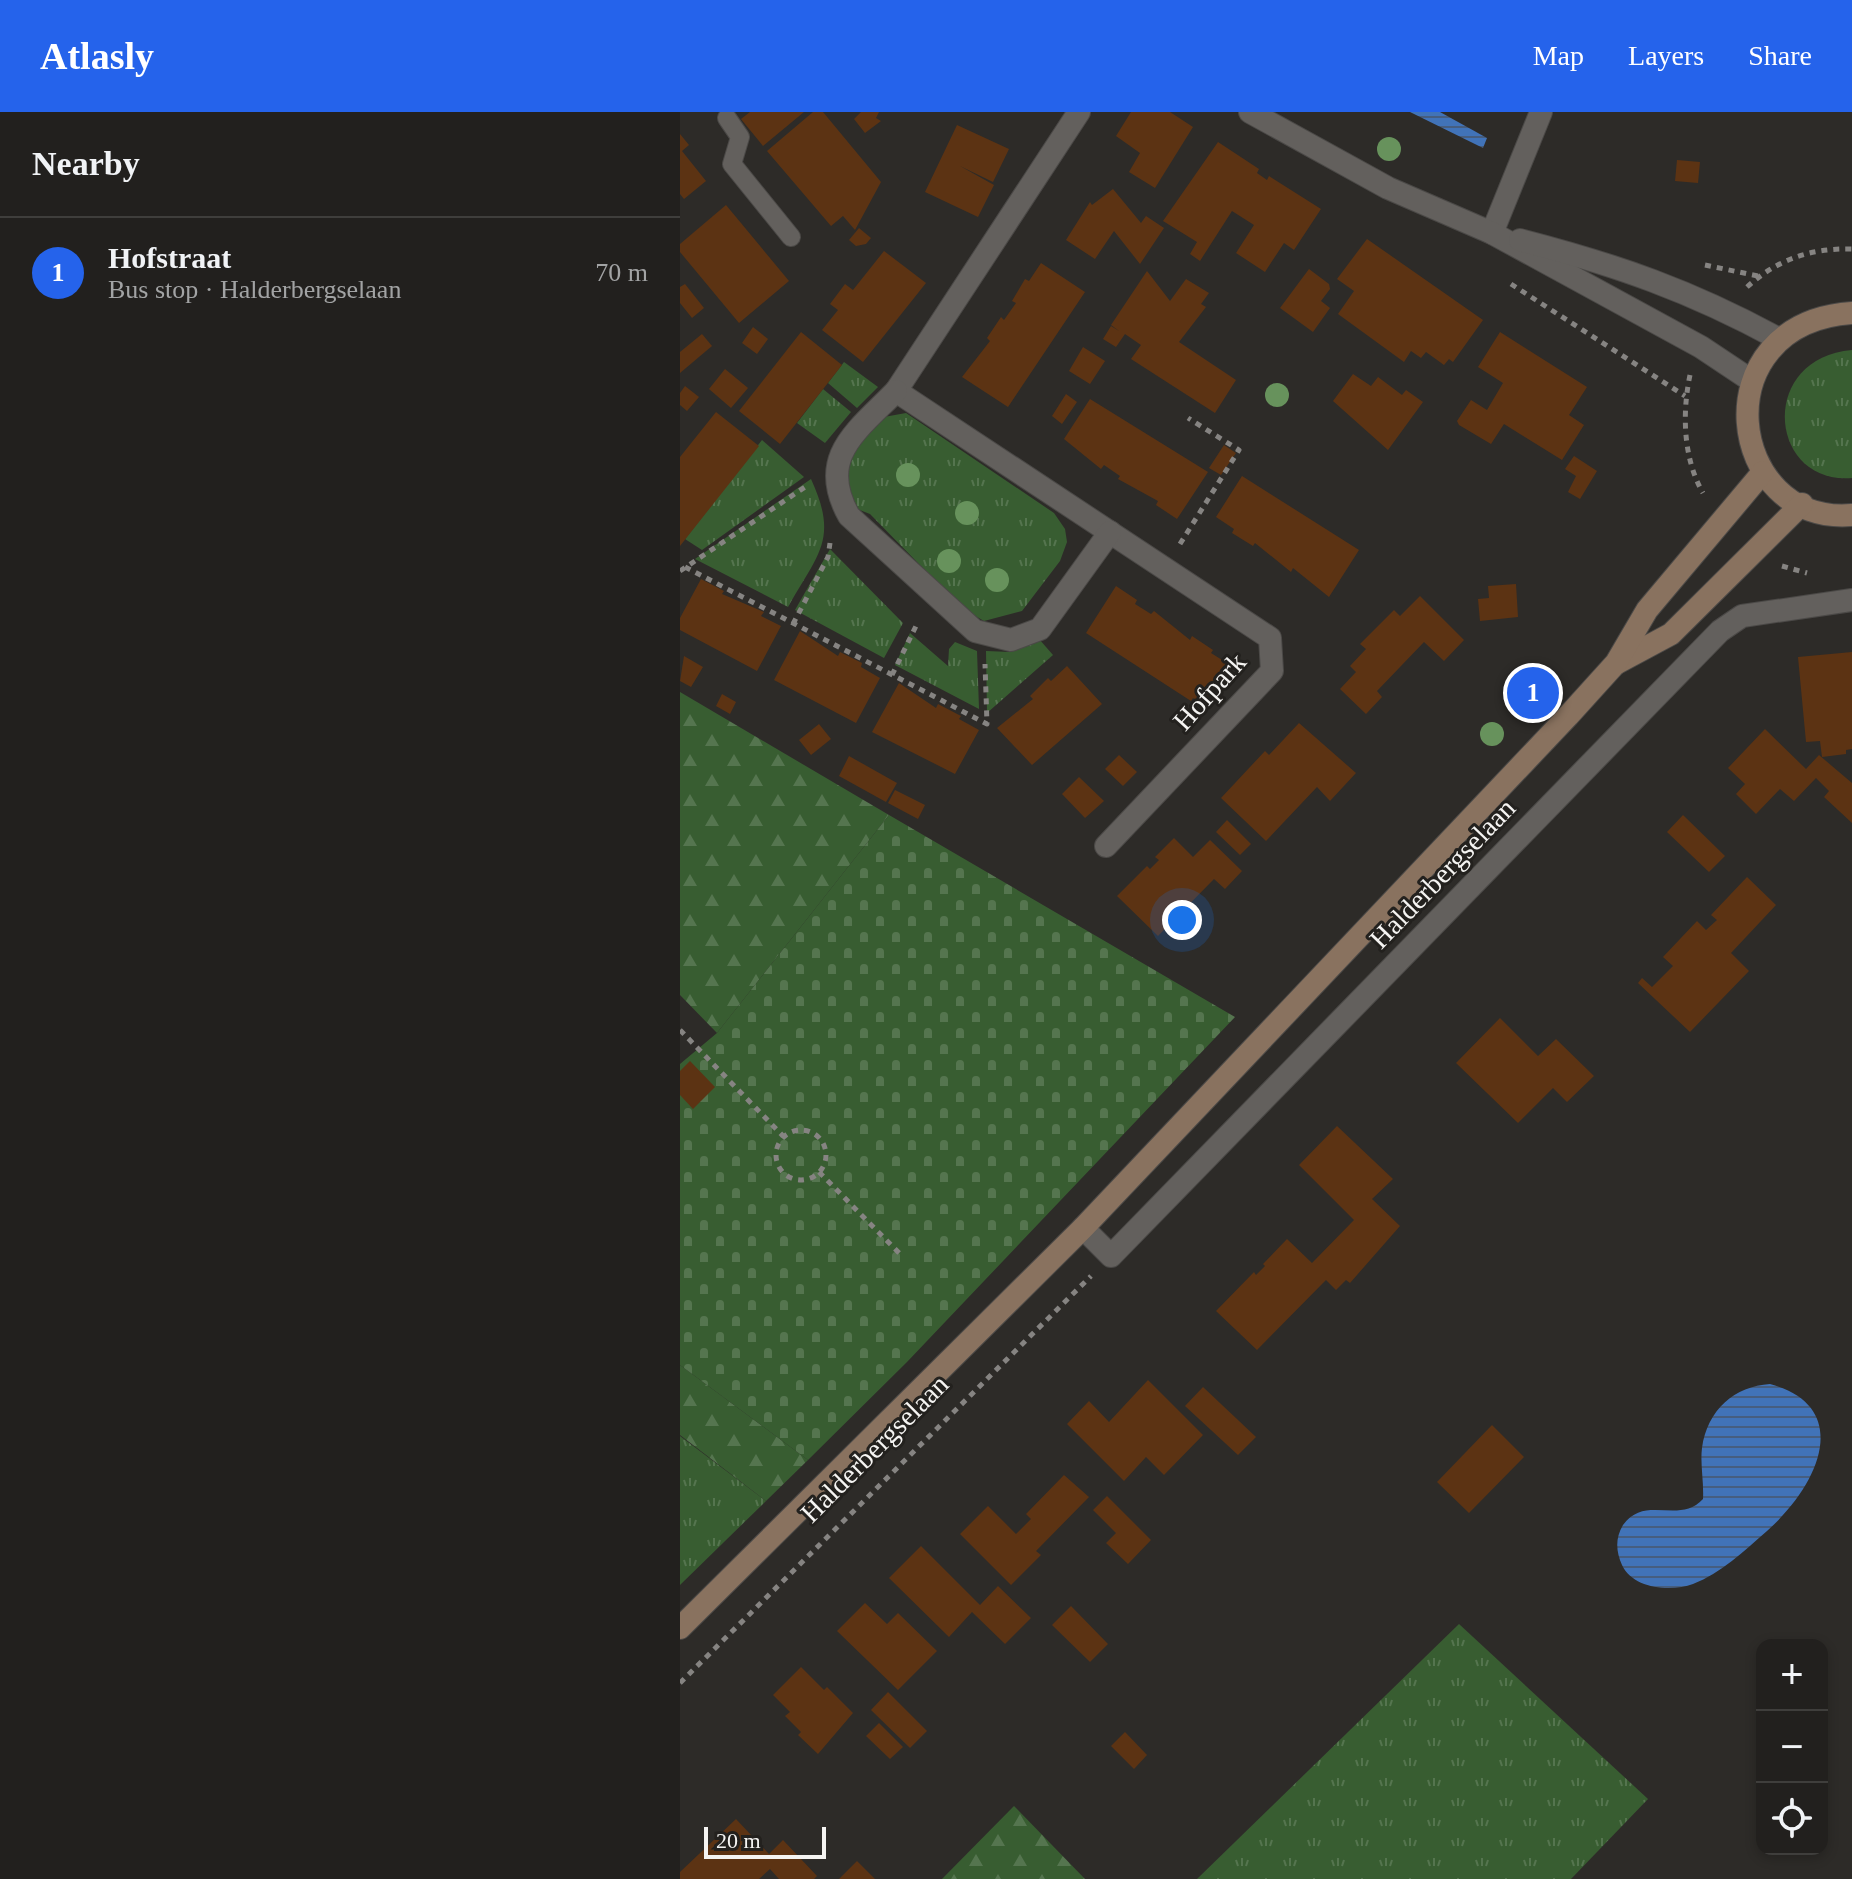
<!DOCTYPE html>
<meta charset="utf-8">
<style>
:root{--surface:#22201e;--page:#2e2d2b;--text:#f1f3f6;--muted:#a2a3a4;--line:#3f3e3c;--accent:#2563eb}
body{margin:0;font-family:"Times New Roman",serif;background:var(--page);color:var(--text)}
.controls{position:absolute;right:24px;bottom:24px;display:grid;overflow:hidden;border-radius:16px;box-shadow:0 4px 12px #0003}
.controls button{width:72px;height:72px;display:grid;place-items:center;padding:0;border:0;border-bottom:2px solid var(--line);background:var(--surface);color:var(--text);font:40px sans-serif}
.scale{position:absolute;left:24px;bottom:20px;width:122px;box-sizing:border-box;padding-left:8px;border:4px solid #f5f4f2;border-top:0;font-size:22px;line-height:28px;white-space:nowrap;color:#f5f4f2;-webkit-text-stroke:6px #23211e;paint-order:stroke}
.you{position:absolute;left:502px;top:808px;width:28px;height:28px;margin:-20px;border:6px solid #fff;border-radius:50%;background:#1a73e8;box-shadow:0 0 0 12px #1a73e833}
.badge{display:grid;place-items:center;width:52px;height:52px;border-radius:50%;background:var(--accent);color:#fff;font-size:26px;font-weight:700}
.pin{position:absolute;translate:-50% -50%;border:4px solid #fff;box-shadow:0 2px 8px #0006}
.list{margin:0;padding:0;list-style:none}
h2{display:flex;justify-content:space-between;align-items:center;height:104px;margin:0;padding:0 32px;font-size:34px}
h2 small{font-size:26px;font-weight:400;color:var(--muted)}
.list li{display:grid;grid-template-columns:52px 1fr auto;gap:24px;align-items:center;box-sizing:border-box;height:112px;padding:0 32px;border-top:2px solid var(--line)}
.list b{display:block;font-size:30px;white-space:nowrap}
.list p{margin:0;font-size:26px;white-space:nowrap;color:var(--muted)}
.list em{font-size:26px;font-style:normal;color:var(--muted)}
.icon{flex:none;width:44px;height:44px;fill:none;stroke:currentColor;stroke-width:2;stroke-linecap:round;stroke-linejoin:round}
.map{position:relative;flex:none;width:1172px;height:1767px;overflow:hidden}
header{display:flex;align-items:center;gap:48px;box-sizing:border-box;height:112px;padding:0 40px;background:var(--accent);color:#fff}
header strong{font-size:38px}
nav{display:flex;gap:44px;margin-inline-start:auto;font-size:28px}
main{display:flex}
aside{flex:1;background:var(--surface)}
.map>svg:first-child{display:block}
.grass{fill:url(#grass-tufts)}
.forest{fill:url(#forest-firs)}
.cemetery{fill:url(#cemetery-stones)}
.water{fill:url(#water-rules)}
.building{fill:#5c3313}
.lines{fill:none;stroke-linecap:round;stroke-linejoin:round}
.service-casing{stroke:#4b4947;stroke-width:20}
.minor-casing{stroke:#4b4947;stroke-width:24}
.tertiary-casing{stroke:#4b4947;stroke-width:24}
.secondary-casing{stroke:#4b4947;stroke-width:24}
.path{stroke:#868482;stroke-width:5;stroke-dasharray:6 6;stroke-linecap:butt}
.service{stroke:#63605d;stroke-width:18}
.minor{stroke:#63605d;stroke-width:22}
.tertiary{stroke:#63605d;stroke-width:22}
.secondary{stroke:#89725f;stroke-width:22}
.tree{fill:#67925c}
.labels{text-anchor:middle;stroke-width:6;stroke-linejoin:round;paint-order:stroke}
.street-label{font-size:28px;fill:#f5f4f2;stroke:#23211e}
</style>
<header>
<strong>Atlasly</strong>
<nav><a>Map</a><a>Layers</a><a>Share</a></nav>
</header>
<main>
<aside>
<h2>Nearby<small></small></h2>
<ul class="list">
<li><span class="badge">1</span><div><b>Hofstraat</b><p>Bus stop · Halderbergselaan</p></div><em>70 m</em></li>
</ul>
</aside>
<div class="map">
<svg width="1172" height="1767" viewBox="0 0 1172 1767">
<defs>
<pattern id="grass-tufts" width="24" height="20" patternUnits="userSpaceOnUse" patternTransform="scale(2)"><rect width="24" height="20" fill="#385d31"/><path d="M3 7l-1-3M5 7V3M7 7l1-3M15 17l-1-3M17 17v-4M19 17l1-3" fill="none" stroke="#55754f"/></pattern>
<pattern id="forest-firs" width="22" height="20" patternUnits="userSpaceOnUse" patternTransform="scale(2)"><rect width="22" height="20" fill="#385d31"/><path d="M5 1l3.5 6h-7zM16 11l3.5 6h-7z" fill="#55754f"/></pattern>
<pattern id="cemetery-stones" width="16" height="16" patternUnits="userSpaceOnUse" patternTransform="scale(2)"><rect width="16" height="16" fill="#385d31"/><path d="M2 7V4a2 2 0 0 1 4 0v3zM10 15v-3a2 2 0 0 1 4 0v3z" fill="#55754f"/></pattern>
<pattern id="water-rules" width="6" height="5" patternUnits="userSpaceOnUse" patternTransform="scale(2)"><rect width="6" height="5" fill="#4173b8"/><path d="M0 2.5h6" fill="none" stroke="#465e80"/></pattern>
</defs>
<rect width="100%" height="100%" fill="#2d2b28"/>
<!-- grass -->
<g class="grass">
<path d="M1172 238V366C1088 373 1077 246 1172 238Z"/>
<path d="M164 250 198 275 177 296 148 271Z"/>
<path d="M143 277 171 300 145 331 117 311Z"/>
<path d="M226 301 374 401 385 417 387 430 380 449 342 499 304 509 283 497 190 402 172 395 161 346 204 305Z"/>
<path d="M82 328 124 365 22 438 5 427Z"/>
<path d="M131 367C159 428 138 441 108 495L15 447Z"/>
<path d="M150 437 223 511 204 546 115 498Z"/>
<path d="M230 521 268 554 269 537 275 530 297 539 299 597 215 553Z"/>
<path d="M359 527 373 543 307 601 306 539 330 540Z"/>
<path d="M0 1324 86 1389 0 1473Z"/>
<path d="M779 1512 968 1687 891 1767H517Z"/>
</g>
<!-- forest -->
<g class="forest">
<path d="M0 580 209 703 37 921 0 883Z"/>
<path d="M0 1253 128 1348 86 1389 0 1323Z"/>
<path d="M334 1694 405 1767H262Z"/>
</g>
<!-- cemetery -->
<path class="cemetery" d="M209 703 555 905 227 1250 128 1348 0 1253V952L37 921Z"/>
<!-- water -->
<g class="water">
<path d="M730 0H760L807 26 803 36Z"/>
<path d="M1090 1272C1172 1294 1142 1370 1087 1419 1064 1439 1041 1461 1013 1472 991 1480 953 1477 942 1453 936 1440 935 1426 943 1413 965 1382 999 1413 1023 1387 1024 1370 1020 1352 1022 1336 1027 1298 1055 1274 1090 1272Z"/>
</g>
<!-- building -->
<g class="building">
<path d="M70 0H124L83 34 61 7Z"/>
<path d="M133 0H143L201 70 175 118 163 104 151 114 87 39Z"/>
<path d="M181 0H199L196 6 201 9 185 21 174 7Z"/>
<path d="M451 0H490L513 15 475 76 449 60 460 41 436 24Z"/>
<path d="M277 13 329 37 313 70 280 54 314 73 298 105 245 80Z"/>
<path d="M0 22 9 33 2 39 26 69 4 87 0 82Z"/>
<path d="M538 30 579 57 577 61 587 68 589 64 641 97 614 138 604 131 585 160 556 141 574 113 552 99 520 149 510 142 517 130 483 109Z"/>
<path d="M997 48 1020 50 1018 71 995 69Z"/>
<path d="M433 77 461 111 466 104 484 116 460 152 434 119 415 147 386 128 410 90 412 93Z"/>
<path d="M46 93 109 169 59 211 0 140V132Z"/>
<path d="M179 116 191 126 186 132 176 134 169 128Z"/>
<path d="M687 127 803 208 773 250 769 247 764 253 746 240 741 246 731 239 724 250 658 202 674 179 657 167Z"/>
<path d="M204 139 246 171 183 250 142 218 158 198 150 192 165 172 173 178Z"/>
<path d="M361 151 405 180 328 295 282 265 310 229 307 226 321 205 324 208 336 191 332 189 345 167 349 169Z"/>
<path d="M629 157 649 172 650 177 641 189 650 196 633 220 600 196Z"/>
<path d="M467 159 490 189 506 167 529 181 521 192 526 195 499 230 556 268 535 301 451 247 461 233 445 222 436 235 423 227 431 214 439 219 431 213Z"/>
<path d="M5 172 24 196 12 206 0 191V175Z"/>
<path d="M73 215 88 227 77 242 62 231Z"/>
<path d="M121 220 162 253 100 332 59 299Z"/>
<path d="M820 220 907 275 889 303 904 313 882 348 824 312 811 332 779 313 777 309 791 288 807 298 823 271 798 255Z"/>
<path d="M22 222 32 234 0 261V240Z"/>
<path d="M403 235 425 249 410 272 389 259Z"/>
<path d="M45 257 68 276 51 296 29 277Z"/>
<path d="M673 262 691 274 698 265 722 283 726 278 743 290 708 338 653 289Z"/>
<path d="M5 274 19 285 7 299 0 293V281Z"/>
<path d="M386 282 397 290 382 312 372 304Z"/>
<path d="M410 287 528 360 497 407 476 393 478 389 438 367 440 364 424 353 421 357 384 327Z"/>
<path d="M36 300 79 334 0 434V345Z"/>
<path d="M544 333 556 341 541 363 529 356Z"/>
<path d="M894 344 917 359 900 387 888 380 896 364 885 357Z"/>
<path d="M562 364 679 438 649 485 613 456 611 460 575 431 573 434 552 421 554 417 536 405Z"/>
<path d="M21 467 44 479 42 482 84 500 81 504 101 514 77 559 0 518V506Z"/>
<path d="M836 472 838 505 800 509 798 487 809 486 808 474Z"/>
<path d="M436 474 457 488 455 492 471 502 474 499 510 528 512 524 533 538 531 541 550 553 523 593 513 586 511 589 406 521Z"/>
<path d="M740 484 784 528 764 549 744 530 697 579 702 585 686 602 660 577 676 560 670 554 686 537 680 532 714 498 720 504Z"/>
<path d="M120 519 158 544 160 540 182 551 181 555 200 566 176 611 94 568Z"/>
<path d="M1172 540V637L1166 638V642L1142 645 1140 629 1126 630 1118 545Z"/>
<path d="M4 544 23 555 11 575 0 569Z"/>
<path d="M387 554 422 592 352 653 317 616 353 587 350 584 368 566 371 569Z"/>
<path d="M219 571 256 596 258 592 281 604 279 607 299 618 275 662 192 620Z"/>
<path d="M42 582 56 590 50 602 36 594Z"/>
<path d="M619 611 676 661 650 689 637 675 586 729 541 686 585 639 589 643Z"/>
<path d="M139 612 151 627 131 643 119 628Z"/>
<path d="M1085 617 1126 657 1139 643 1172 671V711L1144 685 1149 679 1136 666 1114 689 1100 677 1076 702 1056 682 1065 672 1048 656Z"/>
<path d="M439 643 457 660 443 674 425 657Z"/>
<path d="M169 644 217 671 206 690 159 664Z"/>
<path d="M399 665 424 689 405 706 382 682Z"/>
<path d="M215 678 245 693 238 707 208 691Z"/>
<path d="M1003 703 1045 744 1029 760 987 720Z"/>
<path d="M547 708 571 732 560 743 536 720Z"/>
<path d="M494 726 513 745 530 728 562 759 545 777 534 767 478 824 437 784 467 754 470 757 479 748 475 745Z"/>
<path d="M1067 765 1096 793 1051 841 1069 859 1010 920 958 871 962 866 972 875 993 854 983 845 1017 809 1026 818 1037 808 1031 803Z"/>
<path d="M820 906 858 944 876 927 914 964 887 990 873 976 838 1011 776 951Z"/>
<path d="M10 949 35 975 13 997 0 983V959Z"/>
<path d="M657 1014 713 1067 692 1087 720 1114 670 1171 666 1168 656 1178 646 1168 577 1238 536 1199 574 1160 576 1163 585 1154 583 1152 607 1127 632 1151 674 1108 619 1053Z"/>
<path d="M468 1268 523 1323 484 1363 466 1345 444 1369 387 1312 409 1289 429 1310Z"/>
<path d="M523 1275 576 1325 558 1343 505 1294Z"/>
<path d="M812 1313 844 1345 789 1401 757 1370Z"/>
<path d="M384 1363 409 1385 356 1439 361 1443 331 1473 280 1422 308 1394 336 1422 351 1407 346 1402Z"/>
<path d="M427 1384 471 1428 448 1452 426 1431 436 1421 413 1398Z"/>
<path d="M241 1434 300 1493 318 1474 351 1506 325 1532 292 1500 269 1525 209 1466Z"/>
<path d="M185 1491 207 1512 218 1501 257 1539 218 1578 157 1519Z"/>
<path d="M391 1494 428 1532 410 1550 372 1513Z"/>
<path d="M121 1555 144 1578 147 1575 173 1601 138 1642 118 1623 121 1620 105 1604 110 1600 93 1583Z"/>
<path d="M208 1580 247 1619 230 1636 191 1598Z"/>
<path d="M199 1611 223 1635 210 1647 186 1624Z"/>
<path d="M445 1620 467 1643 454 1657 431 1634Z"/>
<path d="M56 1707 89 1742 103 1728 137 1764 134 1767H99L90 1757 79 1767H0V1760Z"/>
<path d="M177 1749 195 1767H159Z"/>
</g>
<g class="lines">
<!-- service casing -->
<g class="service-casing">
<path id="service" d="M47 6 60 25 52 52 111 125"/>
</g>
<!-- minor casing -->
<g class="minor-casing">
<g id="minor">
<path d="M399 0 216 279 590 526 592 559 426 734"/>
<path d="M812 121 861 0"/>
<path d="M216 279C177 319 136 345 169 404L295 519 331 528 360 517 430 420"/>
<path d="M403 1116 431 1144 1040 519 1062 504 1172 488"/>
</g>
</g>
<!-- tertiary casing -->
<g class="tertiary-casing">
<g id="tertiary">
<path d="M570 0 708 76 812 121 1021 235 1072 269"/>
<path d="M840 128C937 153 1011 179 1099 227"/>
</g>
</g>
<!-- secondary casing -->
<g class="secondary-casing">
<g id="secondary">
<path d="M1172 201C1020 211 1046 414 1172 403"/>
<path d="M937 551 991 522 1122 392"/>
<path d="M0 1516 403 1116 888 604 936 551 967 498 1083 360"/>
</g>
</g>
<!-- path -->
<g class="path">
<path d="M1025 153 1078 164"/>
<path d="M831 172 1005 284"/>
<path d="M1067 175C1098 147 1131 136 1172 137"/>
<path d="M1010 263C1002 301 1003 346 1023 381"/>
<path d="M500 432 559 338 508 306"/>
<path d="M1102 454 1127 461"/>
<path d="M5 455 307 612 305 552"/>
<path d="M0 459 128 373"/>
<path d="M113 512 148 445 150 431"/>
<path d="M212 563 238 510"/>
<path d="M0 918 103 1024"/>
<circle cx="121" cy="1043" r="25"/>
<path d="M139 1060 220 1142"/>
<path d="M0 1571 411 1164"/>
</g>
<!-- service -->
<use href="#service" class="service"/>
<!-- minor -->
<use href="#minor" class="minor"/>
<!-- tertiary -->
<use href="#tertiary" class="tertiary"/>
<!-- secondary -->
<use href="#secondary" class="secondary"/>
</g>
<!-- trees -->
<g class="tree">
<circle cx="709" cy="37" r="12"/>
<circle cx="597" cy="283" r="12"/>
<circle cx="228" cy="363" r="12"/>
<circle cx="287" cy="401" r="12"/>
<circle cx="269" cy="449" r="12"/>
<circle cx="317" cy="468" r="12"/>
<circle cx="812" cy="622" r="12"/>
</g>
<g class="labels">
<!-- street labels -->
<g class="street-label">
<text transform="translate(529 579) rotate(-48)" y="10">Hofpark</text>
<text transform="translate(762 761) rotate(-46)" y="10">Halderbergselaan</text>
<text transform="translate(194 1336) rotate(-45)" y="10">Halderbergselaan</text>
</g>
</g>
</svg>
<div class="controls">
<button>+</button>
<button>−</button>
<button><svg class="icon" aria-label="locate" viewBox="0 0 24 24"><circle cx="12" cy="12" r="6"/><path d="M12 2v4M12 18v4M2 12h4M18 12h4"/></svg></button>
</div>
<div class="scale">20 m</div>
<div class="you"></div>
<div class="pin badge" style="left:853px;top:581px">1</div>
</div>
</main>
